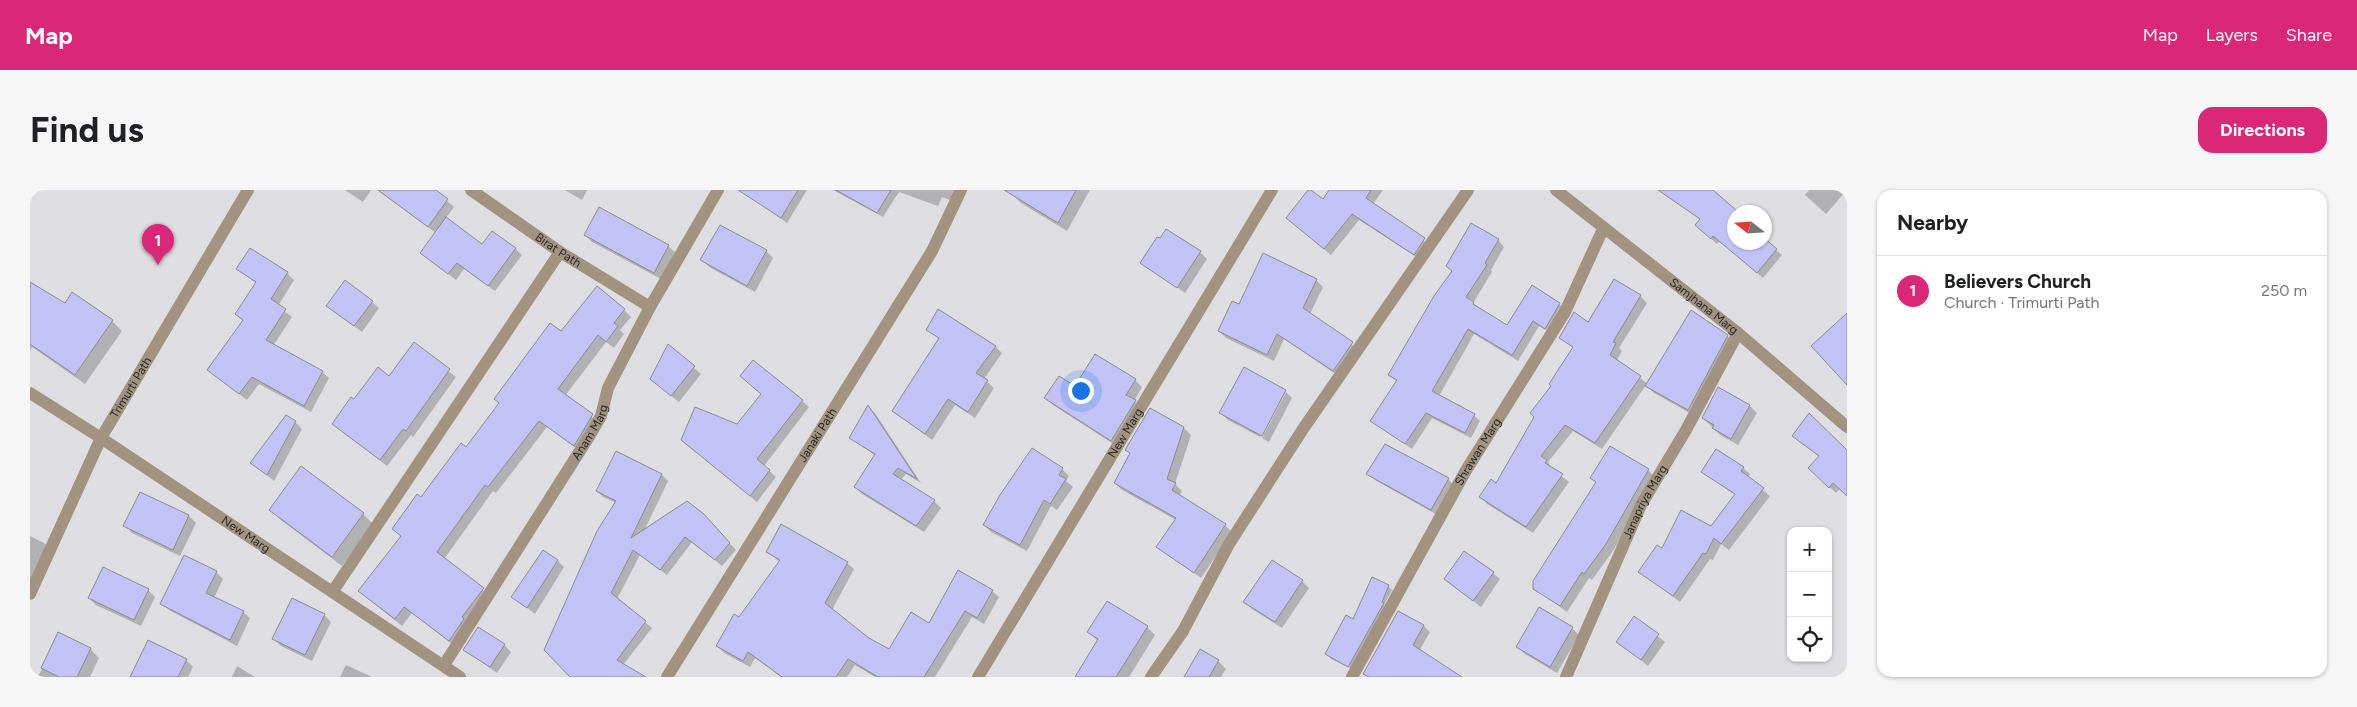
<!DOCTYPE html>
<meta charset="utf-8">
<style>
:root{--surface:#fff;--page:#f6f6f6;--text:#202124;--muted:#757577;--line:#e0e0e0;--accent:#db2777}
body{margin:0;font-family:Figtree,sans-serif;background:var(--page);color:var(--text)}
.controls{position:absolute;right:15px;bottom:15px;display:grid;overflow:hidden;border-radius:10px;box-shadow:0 1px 4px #0004}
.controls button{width:45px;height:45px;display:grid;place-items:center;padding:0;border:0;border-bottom:1px solid var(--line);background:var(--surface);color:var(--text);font:25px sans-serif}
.compass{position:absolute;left:1697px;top:15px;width:45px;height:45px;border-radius:50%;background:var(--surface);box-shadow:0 1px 4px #0004;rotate:287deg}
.you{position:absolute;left:1050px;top:200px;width:18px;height:18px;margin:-12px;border:4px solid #fff;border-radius:50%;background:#1a73e8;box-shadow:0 0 0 8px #1a73e833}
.badge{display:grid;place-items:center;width:32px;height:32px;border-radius:50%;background:var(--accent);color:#fff;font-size:16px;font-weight:700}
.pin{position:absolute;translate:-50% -41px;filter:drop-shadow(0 1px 2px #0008)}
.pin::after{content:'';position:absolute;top:26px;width:18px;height:15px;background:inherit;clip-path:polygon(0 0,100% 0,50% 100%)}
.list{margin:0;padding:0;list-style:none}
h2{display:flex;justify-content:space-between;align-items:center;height:65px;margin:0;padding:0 20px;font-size:21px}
h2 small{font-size:16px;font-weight:400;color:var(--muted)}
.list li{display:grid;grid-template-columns:32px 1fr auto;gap:15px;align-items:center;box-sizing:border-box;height:70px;padding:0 20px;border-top:1px solid var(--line)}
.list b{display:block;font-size:19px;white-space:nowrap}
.list p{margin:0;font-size:16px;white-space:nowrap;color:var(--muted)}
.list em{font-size:16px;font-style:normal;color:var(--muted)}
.icon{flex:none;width:28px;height:28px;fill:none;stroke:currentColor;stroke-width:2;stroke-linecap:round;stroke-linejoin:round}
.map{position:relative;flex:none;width:1817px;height:487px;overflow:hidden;border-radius:15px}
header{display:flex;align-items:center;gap:30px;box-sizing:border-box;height:70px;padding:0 25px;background:var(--accent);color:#fff}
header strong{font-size:24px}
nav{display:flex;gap:28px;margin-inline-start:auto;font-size:18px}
.intro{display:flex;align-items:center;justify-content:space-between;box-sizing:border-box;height:120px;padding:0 30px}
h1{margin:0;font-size:35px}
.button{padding:12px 22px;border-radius:15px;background:var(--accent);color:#fff;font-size:18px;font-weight:700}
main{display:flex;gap:30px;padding:0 30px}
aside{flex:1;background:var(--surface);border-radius:15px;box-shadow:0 1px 4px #0004}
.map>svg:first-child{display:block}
.shadow{fill:#0003}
.building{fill:#c2c2f6;stroke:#8b8b8f}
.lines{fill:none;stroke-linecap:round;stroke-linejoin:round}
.minor{stroke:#a1937f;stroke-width:12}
.labels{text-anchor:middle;stroke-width:5;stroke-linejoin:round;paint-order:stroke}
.street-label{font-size:12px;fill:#282829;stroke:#ebebf0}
</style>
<header>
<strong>Map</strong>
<nav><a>Map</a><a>Layers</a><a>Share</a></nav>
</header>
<div class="intro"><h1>Find us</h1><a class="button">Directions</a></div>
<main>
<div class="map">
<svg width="1817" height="487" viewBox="0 0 1817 487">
<rect width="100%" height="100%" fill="#dedee2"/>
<!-- shadow -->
<g class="shadow">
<path d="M315 0H341L333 12Z"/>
<path d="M347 0H404L424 17 415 29 452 56 485 58 492 65 465 101 434 79 426 90 391 63 406 43Z"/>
<path d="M535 0H557L552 10Z"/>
<path d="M735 0H777L757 33 728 12Z"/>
<path d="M803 0H926L922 11 912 7 908 16 869 2 853 27Z"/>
<path d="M984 0H1060L1037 41 991 13 982 4Z"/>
<path d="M1301 0H1353L1343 14 1401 56 1391 70 1329 30 1301 65 1257 28 1293 11Z"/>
<path d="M1629 0H1675L1690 8 1707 22H1704V52L1746 60 1752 65 1733 88 1690 51 1687 54 1672 40 1671 30Z"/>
<path d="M1779 0H1817L1796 24 1775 5Z"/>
<path d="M555 45 638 56 645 62 631 89 562 52Z"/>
<path d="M1468 50 1474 57 1461 80 1462 82 1443 113 1477 137 1529 114 1536 120 1522 144 1509 136 1488 171 1444 144 1409 206 1444 225 1450 231 1441 248 1402 228 1382 259 1342 231 1367 192 1359 185Z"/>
<path d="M736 61 743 68 725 102 679 77 672 70Z"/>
<path d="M1170 62 1177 69 1155 103 1112 73Z"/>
<path d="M208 79 257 83 264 90 248 116 262 127 243 156 292 182 299 188 281 222 229 194 217 210 178 180 214 131 207 124 227 94Z"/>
<path d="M1286 90 1293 97 1280 124 1329 160 1310 187 1254 149 1244 171 1196 148 1189 141 1209 116Z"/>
<path d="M0 93 35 115 82 131 92 141 55 194 2 157 0 161Z"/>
<path d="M1610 106 1617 113 1589 158 1592 161 1587 170 1618 194 1697 146 1704 153 1665 226 1624 203 1616 195 1572 259 1543 241 1518 272 1522 279 1539 292 1503 343 1457 314 1451 307 1467 295 1543 158 1530 148Z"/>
<path d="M342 112 349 118 332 142 298 116Z"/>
<path d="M594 120 601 127 590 140 594 144 584 158 576 152 535 206 569 233 551 262 517 237 466 303 463 301 414 369 460 406 427 458 382 423 372 436 337 408 372 347 364 339 437 259 531 143Z"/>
<path d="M908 121 966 157 972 163 954 189 964 198 945 228 925 215 902 250 863 221 910 150 897 140Z"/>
<path d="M384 154 426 187 383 247 381 245 357 276 303 234 324 211 360 188Z"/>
<path d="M638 156 671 184 649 212 629 196Z"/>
<path d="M1066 165 1105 190 1112 197 1104 211 1112 218 1088 257 1023 215 1016 208 1046 198Z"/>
<path d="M1214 179 1255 201H1253L1230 247 1198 230 1191 223Z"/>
<path d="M1689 198 1720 216 1727 223 1708 255 1690 245 1673 228Z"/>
<path d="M1256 202 1262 208 1239 252 1232 248Z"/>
<path d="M772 211 779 217 734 276 746 287 727 312 659 256Z"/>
<path d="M838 217 845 223 891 293 876 284 871 290 904 311 911 318 894 342 832 304 825 297 846 266 820 248Z"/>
<path d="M1120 220 1154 238 1161 245 1145 294 1152 301 1149 306 1195 335 1202 342 1171 388 1128 357 1146 330 1092 300 1085 293 1101 264 1096 259Z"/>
<path d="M265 232 272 239 244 291 222 273Z"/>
<path d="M1764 246 1817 262V305L1810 299 1806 303 1780 278 1790 267Z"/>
<path d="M1581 258 1618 280 1625 287 1583 361 1562 390 1559 388 1537 422 1504 398 1567 293 1562 288Z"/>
<path d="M586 262 632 285 638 291 614 341 681 332 706 360 692 376 662 352 637 385 610 365 587 409 622 438 593 475 610 487H542L586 313 573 307 567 301Z"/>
<path d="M271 278 333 324 343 334 312 376 251 330 241 320Z"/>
<path d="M1713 278 1720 284 1718 288 1740 306 1699 360 1691 354 1683 370 1680 369 1650 412 1610 382 1632 360 1682 338 1706 306 1673 282Z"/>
<path d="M1032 279 1039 286 1036 291 1043 297 1027 320 1021 316 997 361 961 342 954 335Z"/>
<path d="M1338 284 1418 289 1425 296 1409 326 1345 290Z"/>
<path d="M110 303 159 326 166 333 150 366 102 343 95 336Z"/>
<path d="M0 346 14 353 22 362 0 401Z"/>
<path d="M737 362 817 373 824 379 802 420 839 449 860 460 900 435 962 401 969 407 954 434 942 427 905 487H845L825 475 817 487H751L725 468 720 477 694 463 687 456 750 372Z"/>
<path d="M527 370 534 377 505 424 483 407Z"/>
<path d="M186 382 193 389 184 408 213 422 220 428 207 456 139 420 132 413Z"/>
<path d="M1463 383 1470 389 1451 417 1415 389Z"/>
<path d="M1272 391 1279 398 1252 438 1222 419 1215 412Z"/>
<path d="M1358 396 1362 400 1354 415 1356 417 1322 479 1301 469 1298 465 1323 431Z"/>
<path d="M118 400 125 407 111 436 66 415 59 408Z"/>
<path d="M1368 422 1394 436 1400 442 1389 461 1427 487H1338L1334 484Z"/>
<path d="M294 425 301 432 282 471 251 456 244 449Z"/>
<path d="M1604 428 1635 452 1618 476 1587 451Z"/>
<path d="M1117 437 1125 445 1099 487H1047L1068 451 1058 442Z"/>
<path d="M1542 438 1549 445 1527 483 1495 464 1488 457Z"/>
<path d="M28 444 60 459 69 468 60 487H8Z"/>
<path d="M474 455 481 462 467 483 435 460Z"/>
<path d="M156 470 163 477 158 487H102Z"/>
<path d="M1188 471 1196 479 1191 487H1156Z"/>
<path d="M316 475 342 487H310Z"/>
<path d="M207 476 225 487H202Z"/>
</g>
<!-- building -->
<g class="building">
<path d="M348 0H406L418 9 398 37Z"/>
<path d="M708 0H768L751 28Z"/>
<path d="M806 0H861L847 23Z"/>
<path d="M974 0H1046L1028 33Z"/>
<path d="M1278 0H1281L1293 9 1299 0H1341L1336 8 1395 48 1384 65 1322 24 1294 59 1256 28Z"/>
<path d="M1628 0H1683L1706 20 1704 23V52H1734V48L1747 59 1727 83 1683 46 1681 49 1665 35 1670 29Z"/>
<path d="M569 17 639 55 624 83 554 45Z"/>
<path d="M416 27 452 54 462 41 486 58 458 96 427 73 418 84 390 63Z"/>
<path d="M1441 33 1469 49 1455 73 1457 75 1436 107 1444 112 1443 114 1477 135 1502 95 1530 113 1515 139 1503 131 1482 165 1438 139 1402 201 1445 224 1435 243 1396 223 1375 254 1340 231 1367 190 1358 185 1404 106 1422 81 1416 76Z"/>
<path d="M690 35 737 60 717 96 670 70Z"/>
<path d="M1136 39 1171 61 1147 98 1110 73 1127 47 1130 48Z"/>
<path d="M220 58 258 82 241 109 256 119 236 150 293 181 274 216 222 187 209 204 177 180 213 130 205 124 226 92 206 79Z"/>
<path d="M1233 63 1287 89 1273 118 1323 152 1303 181 1247 144 1237 165 1188 141 1202 111 1209 114Z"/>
<path d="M1584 89 1611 105 1583 152 1586 153 1580 165 1611 186 1565 253 1535 235 1511 266 1517 270 1515 273 1533 284 1496 337 1449 307 1461 289 1466 293 1504 227 1500 223 1521 196 1519 194 1543 157 1529 148 1544 122 1558 132Z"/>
<path d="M315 90 343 111 324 136 296 116Z"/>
<path d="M0 92 35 113 42 102 83 130 45 185 0 154Z"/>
<path d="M567 96 595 119 584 133 588 136 576 152 568 145 528 199 563 224 553 241 544 256 509 231 458 297 455 295 407 362 454 398 432 427 434 429 419 451 374 417 365 429 328 401 371 346 362 339 387 304 391 307 431 253 436 257 469 213 464 209 520 133 531 141Z"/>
<path d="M908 119 966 156 946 183 958 190 938 222 918 209 895 244 862 221 909 148 896 140Z"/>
<path d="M1661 120 1698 145 1658 220 1615 196Z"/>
<path d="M1817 123V195L1781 156Z"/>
<path d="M384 152 420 179 376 241 373 239 350 270 302 234 321 207 324 209 348 177 359 186Z"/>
<path d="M638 154 665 176 641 206 620 189Z"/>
<path d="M1065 164 1106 189 1096 205 1106 210 1081 251 1014 208 1029 186 1045 196Z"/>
<path d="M723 170 773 210 727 269 740 280 720 306 651 250 665 217 707 234 731 204 710 186Z"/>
<path d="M1214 177 1256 200 1232 246 1189 223Z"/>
<path d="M1688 197 1720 215 1701 249 1682 238 1684 235 1672 228Z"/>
<path d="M838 215 887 289 868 278 863 284 905 310 886 336 824 297 845 264 819 248Z"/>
<path d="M1120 218 1154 237 1137 289 1146 293 1142 300 1196 334 1164 383 1126 357 1146 328 1084 293 1100 263 1095 260Z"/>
<path d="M1779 223 1817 260V306L1803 293 1799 298 1778 278 1789 266 1762 246Z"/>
<path d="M256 225 266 231 237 285 220 273Z"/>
<path d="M1355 254 1419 288 1401 320 1336 284Z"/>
<path d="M1580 256 1619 279 1576 354 1554 384 1552 382 1530 416 1503 399V391L1566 292 1560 288Z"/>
<path d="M1002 258 1033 278 1029 285 1036 289 1020 314 1014 310 990 355 953 335 970 305Z"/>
<path d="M1686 259 1714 277 1711 281 1734 298 1691 354 1684 348 1676 364 1673 363 1643 406 1608 382 1627 355 1632 358 1651 320 1681 336 1705 304 1671 282Z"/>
<path d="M586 261 632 284 601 348 657 311 674 324 700 353 685 370 655 347 630 380 603 360 581 403 616 431 587 470 616 487H540L514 460 567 341 586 311 566 301Z"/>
<path d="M271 276 334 323 302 367 239 320Z"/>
<path d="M110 302 159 325 143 360 93 336Z"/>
<path d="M751 334 818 372 795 413 839 448 859 459 881 422 899 433 928 380 963 400 947 428 935 421 894 487H848L818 469 806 487H752L718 462 713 471 686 456 704 424 709 427 750 370 736 362Z"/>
<path d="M513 360 528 370 497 418 481 407Z"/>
<path d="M1434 361 1464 382 1443 411 1414 389Z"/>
<path d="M154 365 187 381 176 403 214 421 200 450 130 414Z"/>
<path d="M1242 370 1273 390 1245 432 1213 412Z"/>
<path d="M73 377 119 399 104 430 58 408Z"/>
<path d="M1342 387 1359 395 1352 412 1354 413 1318 477 1295 464 1316 425 1323 429Z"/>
<path d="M262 408 295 424 275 465 242 449Z"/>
<path d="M1077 411 1118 436 1086 487H1045L1068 449 1057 442Z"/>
<path d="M1509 417 1543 437 1520 477 1486 457Z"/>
<path d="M1368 421 1394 435 1383 455 1432 487H1339L1333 484Z"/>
<path d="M1604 426 1629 444 1611 470 1586 452Z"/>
<path d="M448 437 475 454 460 477 433 460Z"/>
<path d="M28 442 61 458 47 487H29L11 478Z"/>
<path d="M118 450 157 469 148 487H100Z"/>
<path d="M1170 459 1189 470 1179 487H1154Z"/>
</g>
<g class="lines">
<!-- minor -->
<g class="minor">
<path id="s1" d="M441 0 530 62 620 117"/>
<path id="s2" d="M1526 0 1708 143 1817 237"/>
<path id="s3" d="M0 203 71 248 430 487"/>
<path d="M303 401 530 62"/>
<path id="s4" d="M0 404 71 248 218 0"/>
<path id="s5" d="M414 475 560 245 571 226 578 198 620 117 688 0"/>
<path id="s6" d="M637 487 902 61 931 0"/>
<path id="s7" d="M948 487 1242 0"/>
<path d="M1121 487 1153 441 1199 354 1273 239 1438 0"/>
<path id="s8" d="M1322 487 1435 282 1535 122 1573 39"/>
<path id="s9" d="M1536 487 1611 315 1656 240 1708 143"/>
</g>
</g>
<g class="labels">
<!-- street labels -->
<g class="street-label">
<text dy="4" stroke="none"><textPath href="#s1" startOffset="106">Birat Path</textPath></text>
<text dy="4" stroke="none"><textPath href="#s2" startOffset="188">Samjhana Marg</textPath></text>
<text dy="4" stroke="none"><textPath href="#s4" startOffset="230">Trimurti Path</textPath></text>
<text dy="4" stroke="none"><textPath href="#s5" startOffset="275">Anam Marg</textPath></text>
<text dy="4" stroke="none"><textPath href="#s7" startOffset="285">New Marg</textPath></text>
<text dy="4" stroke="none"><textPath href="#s6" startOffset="285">Janaki Path</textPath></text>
<text dy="4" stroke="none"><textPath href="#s8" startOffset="258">Shrawan Marg</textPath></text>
<text dy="4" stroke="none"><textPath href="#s9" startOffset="192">Janapriya Marg</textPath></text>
<text dy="4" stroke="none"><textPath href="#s3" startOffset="258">New Marg</textPath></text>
</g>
</g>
</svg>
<div class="controls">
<button>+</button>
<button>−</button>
<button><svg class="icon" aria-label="locate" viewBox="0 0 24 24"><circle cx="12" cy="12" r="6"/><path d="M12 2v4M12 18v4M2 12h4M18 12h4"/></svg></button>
</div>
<svg class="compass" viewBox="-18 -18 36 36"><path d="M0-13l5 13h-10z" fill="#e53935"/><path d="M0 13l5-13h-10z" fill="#757577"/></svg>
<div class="you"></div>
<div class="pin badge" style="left:128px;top:75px">1</div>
</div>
<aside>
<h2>Nearby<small></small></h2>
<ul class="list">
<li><span class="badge">1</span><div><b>Believers Church</b><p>Church · Trimurti Path</p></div><em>250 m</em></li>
</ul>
</aside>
</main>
